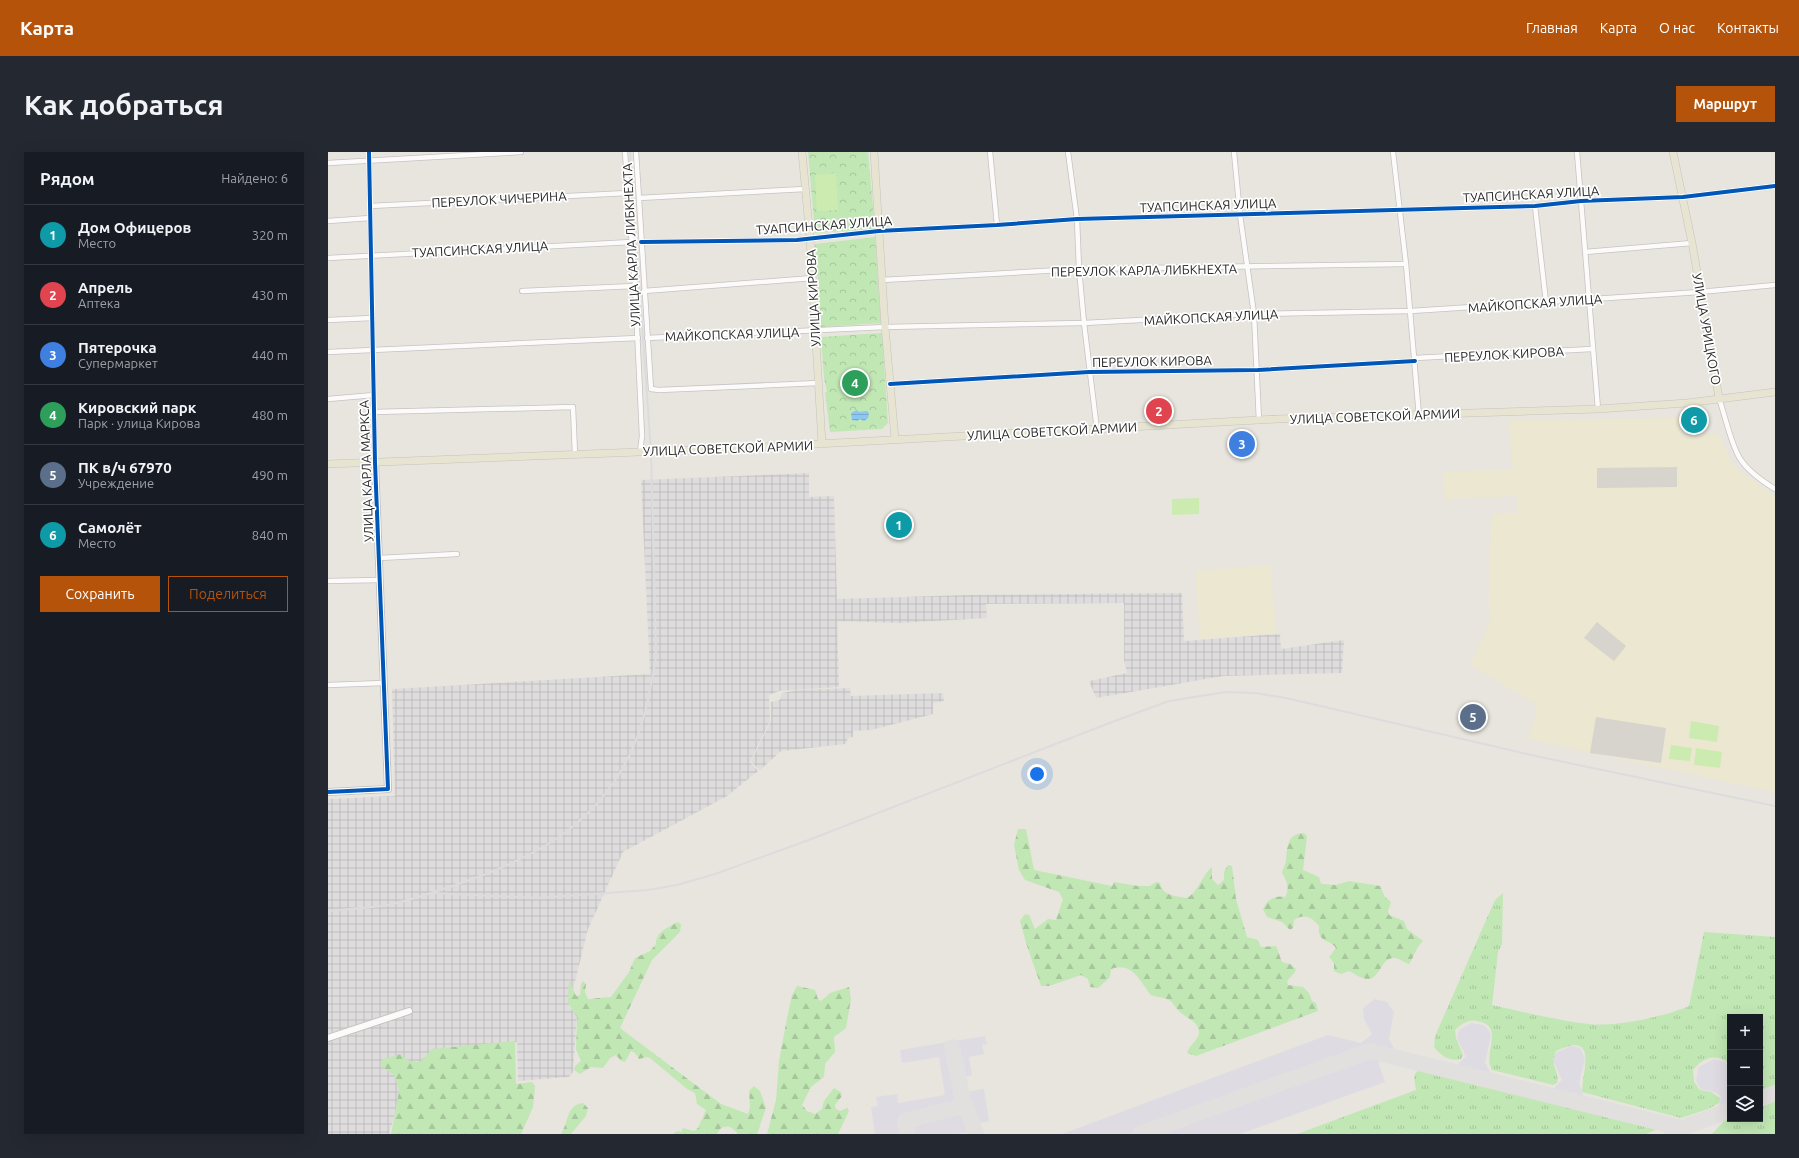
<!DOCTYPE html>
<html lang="ru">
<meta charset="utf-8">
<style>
:root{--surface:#171b24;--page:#242831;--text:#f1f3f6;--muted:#9ea1a6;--line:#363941;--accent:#b45309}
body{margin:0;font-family:Ubuntu,sans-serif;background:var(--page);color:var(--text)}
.controls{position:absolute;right:12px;bottom:12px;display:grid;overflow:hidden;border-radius:0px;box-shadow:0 4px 16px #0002}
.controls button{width:36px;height:36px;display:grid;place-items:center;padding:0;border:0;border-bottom:1px solid var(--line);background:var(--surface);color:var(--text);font:20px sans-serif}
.you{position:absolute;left:709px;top:622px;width:14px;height:14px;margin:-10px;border:3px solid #fff;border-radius:50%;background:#1a73e8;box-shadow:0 0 0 6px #1a73e833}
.badge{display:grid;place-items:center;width:26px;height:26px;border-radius:50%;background:var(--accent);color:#fff;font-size:13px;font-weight:700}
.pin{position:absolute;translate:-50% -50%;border:2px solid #fff;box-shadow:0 1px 4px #0006}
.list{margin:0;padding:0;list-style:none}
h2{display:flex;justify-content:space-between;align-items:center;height:52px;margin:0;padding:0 16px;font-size:17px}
h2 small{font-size:13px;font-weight:400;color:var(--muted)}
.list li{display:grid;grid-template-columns:26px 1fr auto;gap:12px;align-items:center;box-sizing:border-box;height:60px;padding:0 16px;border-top:1px solid var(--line)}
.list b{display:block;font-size:15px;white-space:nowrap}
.list p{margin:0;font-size:13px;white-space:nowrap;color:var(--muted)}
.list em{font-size:13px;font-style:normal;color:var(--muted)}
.actions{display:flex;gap:8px;padding:12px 16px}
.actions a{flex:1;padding:9px 0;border:1px solid var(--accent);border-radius:0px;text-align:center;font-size:14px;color:var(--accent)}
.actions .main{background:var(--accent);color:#fff}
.icon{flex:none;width:22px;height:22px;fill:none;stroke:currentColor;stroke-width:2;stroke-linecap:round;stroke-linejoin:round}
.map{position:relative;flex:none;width:1447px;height:982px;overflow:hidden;border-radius:0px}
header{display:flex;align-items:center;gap:24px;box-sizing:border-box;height:56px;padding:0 20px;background:var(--accent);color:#fff}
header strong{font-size:19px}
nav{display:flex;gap:22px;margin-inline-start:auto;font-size:14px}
.intro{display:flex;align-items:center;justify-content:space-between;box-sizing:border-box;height:96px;padding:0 24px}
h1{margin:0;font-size:28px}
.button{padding:10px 18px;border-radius:0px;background:var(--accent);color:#fff;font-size:14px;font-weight:700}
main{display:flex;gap:24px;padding:0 24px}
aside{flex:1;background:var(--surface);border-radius:0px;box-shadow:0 4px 16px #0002}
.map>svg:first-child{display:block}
.industrial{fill:url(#industrial-grid)}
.education{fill:#ece7d1}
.airport{fill:#dedce2}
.grass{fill:url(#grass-tufts)}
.forest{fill:url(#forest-firs)}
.park{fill:url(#park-crowns)}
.pitch{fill:#ccebb1}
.plaza{fill:#d6d4cd}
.water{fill:url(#water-rules)}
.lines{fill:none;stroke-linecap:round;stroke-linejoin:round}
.taxiway{stroke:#e2e0de;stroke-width:16}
.minor-casing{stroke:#c5c3c4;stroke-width:6}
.tertiary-casing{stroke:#c5c3c4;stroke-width:8}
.primary-casing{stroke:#c4c3c0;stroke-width:8}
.minor{stroke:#fcfbfa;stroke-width:4.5}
.tertiary{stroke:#fcfbfa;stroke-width:6}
.primary{stroke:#e7e5d1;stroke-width:7}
.rail{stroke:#dcdcde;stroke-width:2}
.cycleway-casing{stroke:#fff;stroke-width:6}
.cycleway{stroke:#0057b8;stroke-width:4}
.labels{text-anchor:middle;stroke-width:3.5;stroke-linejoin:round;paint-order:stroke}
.street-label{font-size:13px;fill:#292929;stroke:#fff}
</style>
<header>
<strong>Карта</strong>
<nav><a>Главная</a><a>Карта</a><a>О нас</a><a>Контакты</a></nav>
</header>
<div class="intro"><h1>Как добраться</h1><a class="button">Маршрут</a></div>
<main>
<aside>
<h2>Рядом<small>Найдено: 6</small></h2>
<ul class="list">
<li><span class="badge" style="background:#0f9aa8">1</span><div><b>Дом Офицеров</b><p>Место</p></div><em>320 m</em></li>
<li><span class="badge" style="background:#e0444e">2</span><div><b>Апрель</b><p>Аптека</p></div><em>430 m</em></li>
<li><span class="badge" style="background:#3f7fe0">3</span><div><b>Пятерочка</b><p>Супермаркет</p></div><em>440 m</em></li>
<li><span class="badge" style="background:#2e9e5b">4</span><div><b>Кировский парк</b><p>Парк · улица Кирова</p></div><em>480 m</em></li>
<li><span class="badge" style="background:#5c6f8a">5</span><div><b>ПК в/ч 67970</b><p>Учреждение</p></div><em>490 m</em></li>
<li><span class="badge" style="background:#0f9aa8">6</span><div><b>Самолёт</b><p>Место</p></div><em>840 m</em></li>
</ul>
<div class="actions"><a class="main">Сохранить</a><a>Поделиться</a></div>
</aside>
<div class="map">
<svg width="1447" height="982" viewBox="0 0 1447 982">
<defs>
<pattern id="industrial-grid" width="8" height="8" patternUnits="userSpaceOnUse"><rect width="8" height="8" fill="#dfdcdd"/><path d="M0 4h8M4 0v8" fill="none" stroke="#bfbdbe"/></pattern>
<pattern id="grass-tufts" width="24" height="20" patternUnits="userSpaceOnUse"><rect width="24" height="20" fill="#c1e7b4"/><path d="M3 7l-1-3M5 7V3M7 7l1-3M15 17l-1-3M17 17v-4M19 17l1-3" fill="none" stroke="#a6c69b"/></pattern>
<pattern id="forest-firs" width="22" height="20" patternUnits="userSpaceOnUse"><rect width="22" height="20" fill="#c1e7b4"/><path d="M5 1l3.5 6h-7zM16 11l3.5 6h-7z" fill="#a6c69b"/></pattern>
<pattern id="park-crowns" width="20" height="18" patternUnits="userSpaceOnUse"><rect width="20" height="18" fill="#c1e7b4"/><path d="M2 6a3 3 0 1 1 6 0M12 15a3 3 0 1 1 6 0" fill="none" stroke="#a6c69b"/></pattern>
<pattern id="water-rules" width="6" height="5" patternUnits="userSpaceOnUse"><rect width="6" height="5" fill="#8bc7f0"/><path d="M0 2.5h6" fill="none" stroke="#78abce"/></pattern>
</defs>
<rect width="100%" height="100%" fill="#e8e5de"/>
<!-- industrial -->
<g class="industrial">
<path d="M481 321V345L506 344 509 447 640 443 854 441 856 489 952 482 953 497 1016 488 1014 521 895 524 768 546 761 529 799 521 796 508V451L658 452 659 466 572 471 509 469V463L511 535 451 539 441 543 442 569 422 610 430 619 399 644 295 700 260 777 241 854 249 864 245 920 241 925 190 929 189 890 76 931 61 982H0V647L67 644 64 537 322 522 313 328Z"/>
<path d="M522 536 523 544 615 541 616 549 605 551V562L543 578 525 579V585L520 586 518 592 453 599 432 618 423 610 443 569V550L452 548 454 541 470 538Z"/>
</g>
<!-- education -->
<g class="education">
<path d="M1352 266V279L1356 283 1391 282 1403 310 1413 320 1447 345V640L1199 587 1209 562 1206 551 1142 513 1163 468 1161 449 1163 362 1189 361V344L1116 347 1115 320 1185 317 1180 268Z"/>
<path d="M943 413 948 481 872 487 867 419Z"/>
</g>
<!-- airport -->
<g class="airport">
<path d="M1047 847 1059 850 1066 860 1061 887 1068 900 1037 893 1050 909 1057 930 912 982H734L1000 883 1033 891 1044 882 1036 867 1035 856Z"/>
<path d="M1143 871 1155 873 1160 877 1163 884 1157 910 1162 920 1161 927 1127 919 1131 911 1138 905 1129 886 1131 878Z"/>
<path d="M657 884 659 892 654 893 656 902 641 905 644 923 635 925 638 940 656 937 661 969 652 971 654 979 627 982H547L543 955 550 954 548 945 569 942 570 951 617 943 611 905 574 911 572 898Z"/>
<path d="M1243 894 1252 896 1257 907 1251 931 1255 942 1252 950 1224 943 1227 935 1234 928 1226 910 1225 906 1229 900Z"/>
<path d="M1386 907 1397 910 1402 917V958L1393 961 1391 955 1393 944 1389 941 1373 937 1368 929 1371 915Z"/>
</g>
<!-- grass -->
<g class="grass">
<path d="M1175 741 1174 792 1170 800 1164 853C1195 860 1228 868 1260 872 1287 875 1336 865 1361 854L1376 780 1447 785V934L1432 940V865H1402V913C1389 900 1375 905 1365 918L1366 930 1372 938 1383 940 1392 946 1391 951 1380 957 1353 966 1254 940C1255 916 1270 879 1228 899 1221 916 1232 917 1229 931L1225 933 1164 918C1154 901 1178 874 1149 869 1140 867 1134 872 1127 878L1128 886 1135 903 1133 907C1122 910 1113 904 1106 895L1107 884 1167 748Z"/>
<path d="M1093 918 1329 975 1330 977 1318 982H969L1088 938 1086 925 1088 920Z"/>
<path d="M1447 949V982H1384L1397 968 1402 966 1432 967V955Z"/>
</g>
<!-- forest -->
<g class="forest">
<path d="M690 677H698L706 718 784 734 786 730 810 734H822L828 730 832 731C834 744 848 744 859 746 872 738 873 724 884 715V727L890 733 896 728V720L900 713 904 714 908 747 919 785 930 788 933 795 948 794 954 810 962 812 968 817 967 820 959 829 960 833 975 835 981 841 984 849 988 851 990 859 868 904 859 901C861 893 871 888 871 880 870 869 858 866 852 860 847 856 844 848 839 847 834 845 828 845 823 843 812 830 805 809 783 817L782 825 770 836 762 835 760 827 753 823 721 834H713L699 794 692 769 697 762 701 763 707 777 720 767 728 768 735 747 731 740 697 728 691 718 686 693Z"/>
<path d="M976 681 979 684 975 718 991 725 993 732 1008 733 1021 729 1052 734 1057 745 1063 750 1060 759 1061 763 1076 769 1079 777 1095 789C1087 796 1087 804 1081 812 1077 811 1071 806 1067 806 1051 804 1053 832 1035 826 1030 825 1026 821 1021 819L1013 822 1006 819V811L1001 805 1008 796C1002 787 989 791 991 774 984 765 976 761 966 768L965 776 962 778 954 770 939 765 935 757C939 748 947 743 957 745 962 738 959 728 954 721 955 717 957 713 958 709 959 696 959 681 976 681Z"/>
<path d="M349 770 353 772 352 780 324 808 292 876 393 952 420 962 422 955 421 939 426 934 432 939 438 956 429 982H410C404 975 400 972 392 977L389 982H345L349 979 353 980 355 976 366 979 370 976 378 958 369 952 367 941 359 937 322 906 319 905 311 907 307 901 303 899 297 910 293 909 288 903 282 906 275 916 263 915 252 922 246 918 247 914 253 909 248 898 249 865 240 851 241 827 248 844 252 843 253 832 255 829 258 832 257 840 260 847 283 845 301 820 307 806 322 799 328 792C328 779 340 776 349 770Z"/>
<path d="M469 834 487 838 490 847 493 849 502 841 521 835 523 847 518 876 506 885 507 900 497 912 496 925 483 935 474 953 479 959 487 962 494 957 496 949 506 936 513 940 514 944 507 953 508 957 512 959 519 956 521 959 510 982H439L448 948 451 909 459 866 464 843Z"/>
<path d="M187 889 188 932 204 930 207 934 205 955 193 982H63L71 939 66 923 53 914V910L55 907 73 902C77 908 87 912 93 909 97 906 100 900 104 897Z"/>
<path d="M255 951 260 956 258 964 243 982H233C241 970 238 953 255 951Z"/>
</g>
<!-- park -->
<g class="park">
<path d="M480 0H540L547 77 487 81Z"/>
<path d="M547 85 553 171 493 175 487 92Z"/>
<path d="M554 181 560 271 554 277 502 280 497 240H499L496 226 493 185Z"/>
</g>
<!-- pitch -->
<g class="pitch">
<path d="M508 21 510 58 489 59 487 23Z"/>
<path d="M871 346V362L844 363V347Z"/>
<path d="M1363 569 1391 574 1389 590 1361 586Z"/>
<path d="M1343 593 1364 596 1362 609 1341 607Z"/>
<path d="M1368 596 1394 600 1392 616 1366 613Z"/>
</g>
<!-- plaza -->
<g class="plaza">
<path d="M1349 315V335L1269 336V316Z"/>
<path d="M1269 470 1298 494 1286 509 1256 486Z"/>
<path d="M1268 565 1338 576 1333 611 1262 601Z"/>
</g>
<!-- water -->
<path class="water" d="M529 258 531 260 539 259 541 261 540 266 536 269 532 267 529 269 524 268 523 261Z"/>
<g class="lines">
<!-- taxiway -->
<g class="taxiway">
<path d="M624 895 634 943 648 982"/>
<path d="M1432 947 1447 941"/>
<path d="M1344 980 1402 958"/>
<path d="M579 982 577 969 638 953"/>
<path d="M812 982 1042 899 1354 976"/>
</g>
<!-- minor casing -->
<g class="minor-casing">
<g id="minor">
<path d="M41 0 47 310"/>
<path d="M297 0 307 134 314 284 312 300"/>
<path d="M308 0 323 237 331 238 490 231"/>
<path d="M662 0 669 73"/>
<path d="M740 0 749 67 751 117 756 171 769 278"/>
<path d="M906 0 912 63 926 162 931 269"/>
<path d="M1065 0 1078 112 1091 264"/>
<path d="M1249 0 1270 257"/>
<path d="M0 11 193 0"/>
<path d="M311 46 477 37"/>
<path d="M42 54 300 41"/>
<path d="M1207 54 1218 150"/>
<path d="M0 69 42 66"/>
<path d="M313 90 469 88 551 79 669 73 749 67 1207 54 1253 49 1355 45 1447 34"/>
<path d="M1257 100 1364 91"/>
<path d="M0 106 304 90"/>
<path d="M554 128 751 117 1078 112"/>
<path d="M194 139 307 134"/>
<path d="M316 139 485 126"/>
<path d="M0 168 44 166"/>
<path d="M319 186 557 175 756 171 926 162 1083 159 1372 140 1447 133"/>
<path d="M0 200 310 186"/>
<path d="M1087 206 1264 197"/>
<path d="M562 232 761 220 930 218 1087 209"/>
<path d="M1391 246C1397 264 1401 284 1409 301 1415 315 1434 329 1447 337"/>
<path d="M0 247 46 243"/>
<path d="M46 260 245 255 247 303"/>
<path d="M51 406 129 402"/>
<path d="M0 429 52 428"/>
<path d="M0 533 56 531"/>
</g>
</g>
<!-- tertiary casing -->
<g class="tertiary-casing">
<g id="tertiary">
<path d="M0 640 60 637 47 310"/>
<path d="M0 886 81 859"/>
</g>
</g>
<!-- primary casing -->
<g class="primary-casing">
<g id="primary">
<path d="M474 0 482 86 494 292"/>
<path d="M546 0 557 175 567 287"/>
<path d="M1345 0 1364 91 1391 246"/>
<path d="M0 312 416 296 949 267 1270 257 1359 251 1447 240"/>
</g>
</g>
<!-- minor -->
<use href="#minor" class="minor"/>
<!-- tertiary -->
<use href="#tertiary" class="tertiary"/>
<!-- primary -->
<use href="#primary" class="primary"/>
<!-- rail -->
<g class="rail">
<path d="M104 741 209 746 320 738 349 733 387 722 478 689 784 570 841 549 898 540 927 541 958 546 1212 605 1447 654"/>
<path d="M0 759C20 757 41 756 60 753 85 748 109 739 133 731 203 707 265 676 300 606 316 575 322 540 328 505L323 300 302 0"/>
</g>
<!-- cycleway casing -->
<g class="cycleway-casing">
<g id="cycleway">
<path d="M313 90 469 88 551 79 669 73 749 67 1207 54 1253 49 1355 45 1447 34"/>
<path d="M562 232 761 220 930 218 1087 209"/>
<path d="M0 640 60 637 47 310 41 0"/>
</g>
</g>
<!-- cycleway -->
<use href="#cycleway" class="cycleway"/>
</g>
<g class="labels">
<!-- street labels -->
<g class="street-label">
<text transform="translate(1203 42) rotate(-3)" y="5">ТУАПСИНСКАЯ УЛИЦА</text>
<text transform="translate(171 47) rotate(-3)" y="5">ПЕРЕУЛОК ЧИЧЕРИНА</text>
<text transform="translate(880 53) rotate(-2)" y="5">ТУАПСИНСКАЯ УЛИЦА</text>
<text transform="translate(496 73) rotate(-4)" y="5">ТУАПСИНСКАЯ УЛИЦА</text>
<text transform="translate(303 93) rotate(-93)" y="5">УЛИЦА КАРЛА ЛИБКНЕХТА</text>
<text transform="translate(152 97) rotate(-3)" y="5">ТУАПСИНСКАЯ УЛИЦА</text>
<text transform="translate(816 118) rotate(-1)" y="5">ПЕРЕУЛОК КАРЛА ЛИБКНЕХТА</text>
<text transform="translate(485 146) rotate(-93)" y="5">УЛИЦА КИРОВА</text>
<text transform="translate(1207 151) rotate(-4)" y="5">МАЙКОПСКАЯ УЛИЦА</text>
<text transform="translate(883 165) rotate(-3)" y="5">МАЙКОПСКАЯ УЛИЦА</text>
<text transform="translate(1379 177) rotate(80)" y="5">УЛИЦА УРИЦКОГО</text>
<text transform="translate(404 182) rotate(-2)" y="5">МАЙКОПСКАЯ УЛИЦА</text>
<text transform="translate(1176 202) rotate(-3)" y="5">ПЕРЕУЛОК КИРОВА</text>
<text transform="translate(824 209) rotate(-1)" y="5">ПЕРЕУЛОК КИРОВА</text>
<text transform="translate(1047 264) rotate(-2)" y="5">УЛИЦА СОВЕТСКОЙ АРМИИ</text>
<text transform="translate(724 279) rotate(-3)" y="5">УЛИЦА СОВЕТСКОЙ АРМИИ</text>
<text transform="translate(400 296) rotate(-2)" y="5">УЛИЦА СОВЕТСКОЙ АРМИИ</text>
<text transform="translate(38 319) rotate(-92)" y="5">УЛИЦА КАРЛА МАРКСА</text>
</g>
</g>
</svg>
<div class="controls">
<button>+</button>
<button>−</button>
<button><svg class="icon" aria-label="layers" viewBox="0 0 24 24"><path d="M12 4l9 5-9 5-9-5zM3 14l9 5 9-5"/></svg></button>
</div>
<div class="you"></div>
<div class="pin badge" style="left:571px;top:373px;background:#0f9aa8">1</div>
<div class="pin badge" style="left:831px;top:259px;background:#e0444e">2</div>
<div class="pin badge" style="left:914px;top:292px;background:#3f7fe0">3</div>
<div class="pin badge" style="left:527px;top:231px;background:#2e9e5b">4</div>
<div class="pin badge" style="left:1145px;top:565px;background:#5c6f8a">5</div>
<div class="pin badge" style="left:1366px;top:268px;background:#0f9aa8">6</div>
</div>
</main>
